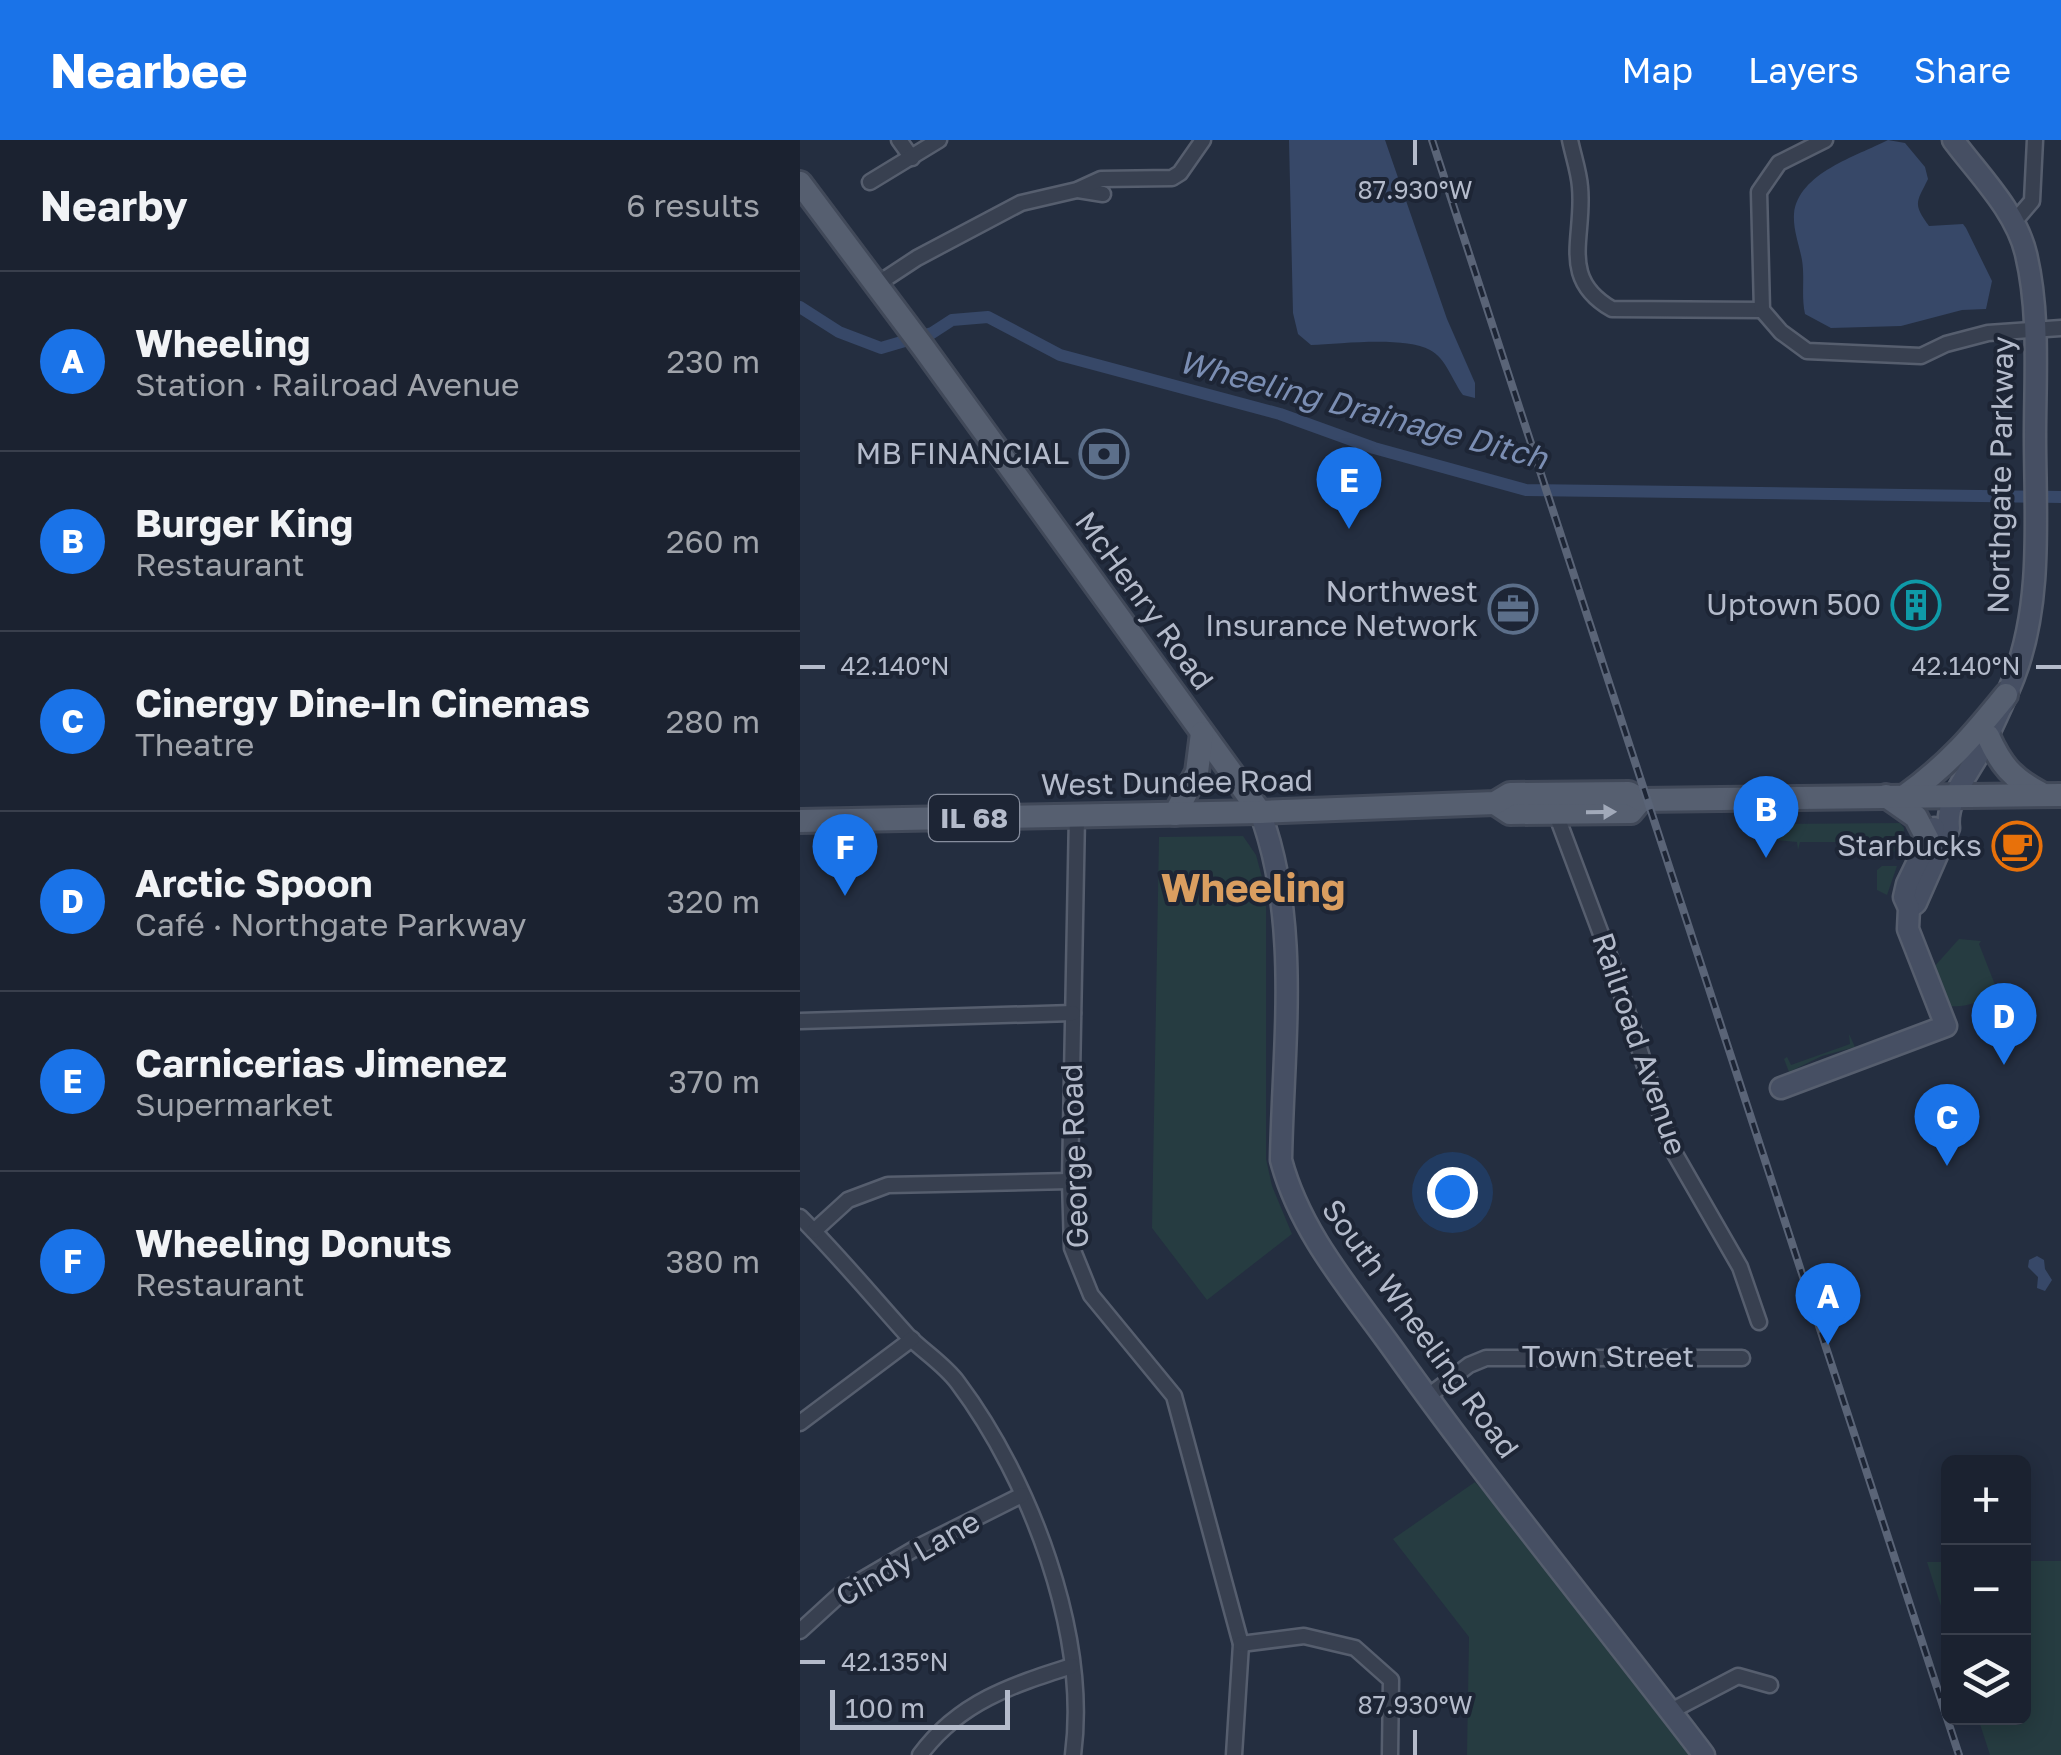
<!DOCTYPE html>
<meta charset="utf-8">
<style>
:root{--surface:#1b2230;--page:#282f3c;--text:#f1f3f6;--muted:#a0a4ab;--line:#393f4c;--accent:#1a73e8}
body{margin:0;font-family:"Golos Text",sans-serif;background:var(--page);color:var(--text)}
.controls{position:absolute;right:30px;bottom:30px;display:grid;overflow:hidden;border-radius:15px;box-shadow:0 5px 25px #0003}
.controls button{width:90px;height:90px;display:grid;place-items:center;padding:0;border:0;border-bottom:2px solid var(--line);background:var(--surface);color:var(--text);font:50px sans-serif}
.scale{position:absolute;left:30px;bottom:25px;width:180px;box-sizing:border-box;padding-left:10px;border:5px solid #b4bbcb;border-top:0;font-size:28px;line-height:35px;white-space:nowrap;color:#b4bbcb;-webkit-text-stroke:8px #1d2535;paint-order:stroke}
.you{position:absolute;left:652px;top:1052px;width:35px;height:35px;margin:-25px;border:8px solid #fff;border-radius:50%;background:#1a73e8;box-shadow:0 0 0 15px #1a73e833}
.badge{display:grid;place-items:center;width:65px;height:65px;border-radius:50%;background:var(--accent);color:#fff;font-size:32px;font-weight:700}
.pin{position:absolute;translate:-50% -82px;filter:drop-shadow(0 2px 5px #0008)}
.pin::after{content:'';position:absolute;top:52px;width:35px;height:30px;background:inherit;clip-path:polygon(0 0,100% 0,50% 100%)}
.list{margin:0;padding:0;list-style:none}
h2{display:flex;justify-content:space-between;align-items:center;height:130px;margin:0;padding:0 40px;font-size:42px}
h2 small{font-size:32px;font-weight:400;color:var(--muted)}
.list li{display:grid;grid-template-columns:65px 1fr auto;gap:30px;align-items:center;box-sizing:border-box;height:180px;padding:0 40px;border-top:2px solid var(--line)}
.list b{display:block;font-size:38px;white-space:nowrap}
.list p{margin:0;font-size:32px;white-space:nowrap;color:var(--muted)}
.list em{font-size:32px;font-style:normal;color:var(--muted)}
.icon{flex:none;width:55px;height:55px;fill:none;stroke:currentColor;stroke-width:2;stroke-linecap:round;stroke-linejoin:round}
.map{position:relative;flex:none;width:1261px;height:1615px;overflow:hidden}
header{display:flex;align-items:center;gap:60px;box-sizing:border-box;height:140px;padding:0 50px;background:var(--accent);color:#fff}
header strong{font-size:48px}
nav{display:flex;gap:55px;margin-inline-start:auto;font-size:35px}
main{display:flex}
aside{flex:1;background:var(--surface)}
.map>svg:first-child{display:block}
.green{fill:#263c41}
.water{fill:#374868}
.lines{fill:none;stroke-linecap:round;stroke-linejoin:round}
.canal{stroke:#374868;stroke-width:12}
.street-casing{stroke:#565e6e;stroke-width:19}
.secondary-casing{stroke:#565e6e;stroke-width:25}
.primary-casing{stroke:#414959;stroke-width:28}
.street{stroke:#384050;stroke-width:14}
.secondary{stroke:#464f63;stroke-width:20}
.primary{stroke:#565f70;stroke-width:22}
.rail-casing{stroke:#5a6477;stroke-width:8}
.rail{stroke:#1d2535;stroke-width:4;stroke-dasharray:11;stroke-linecap:butt}
.oneway{fill:#a1a9b9}
.ticks{fill:none;stroke:#b4bbcb;stroke-width:4}
.labels{text-anchor:middle;stroke-width:8;stroke-linejoin:round;paint-order:stroke}
.shield{fill:#1d2535;stroke:#878e9e;stroke-width:2.5}
.shield-label{font-size:28px;font-weight:bold;fill:#b4bbcb}
.poi-label{font-size:30px;fill:#b4bbcb;stroke:#1d2535;text-anchor:end}
.street-label{font-size:30px;fill:#b4bbcb;stroke:#1d2535}
.water-label{font-size:32px;font-style:italic;fill:#7b8eb3;stroke:#1d2535}
.district-label{font-size:40px;font-weight:bold;fill:#da9e60;stroke:#1d2535}
.ticks-label{font-size:25px;text-anchor:middle;fill:#b4bbcb;stroke:#1d2535;stroke-width:8;stroke-linejoin:round;paint-order:stroke}
</style>
<header>
<strong>Nearbee</strong>
<nav><a>Map</a><a>Layers</a><a>Share</a></nav>
</header>
<main>
<aside>
<h2>Nearby<small>6 results</small></h2>
<ul class="list">
<li><span class="badge">A</span><div><b>Wheeling</b><p>Station · Railroad Avenue</p></div><em>230 m</em></li>
<li><span class="badge">B</span><div><b>Burger King</b><p>Restaurant</p></div><em>260 m</em></li>
<li><span class="badge">C</span><div><b>Cinergy Dine-In Cinemas</b><p>Theatre</p></div><em>280 m</em></li>
<li><span class="badge">D</span><div><b>Arctic Spoon</b><p>Café · Northgate Parkway</p></div><em>320 m</em></li>
<li><span class="badge">E</span><div><b>Carnicerias Jimenez</b><p>Supermarket</p></div><em>370 m</em></li>
<li><span class="badge">F</span><div><b>Wheeling Donuts</b><p>Restaurant</p></div><em>380 m</em></li>
</ul>
</aside>
<div class="map">
<svg width="1261" height="1615" viewBox="0 0 1261 1615">
<rect width="100%" height="100%" fill="#242e40"/>
<!-- green -->
<g class="green">
<path d="M1100 683 1104 688 1103 711 1068 713 1064 702H1000L998 710 997 702 975 700V684Z"/>
<path d="M443 696 456 715 466 752V1019L472 1046 492 1094 407 1160 352 1088 359 697Z"/>
<path d="M1082 726H1097L1087 755 1077 750V730Z"/>
<path d="M1159 799 1181 801 1179 804 1197 850C1187 861 1163 868 1150 866L1134 827Z"/>
<path d="M1049 894 1055 907 1022 916 989 932 984 919 987 917 991 925 1050 904Z"/>
<path d="M675 1342 742 1418 893 1615H667L669 1497 593 1399Z"/>
<path d="M1224 1421H1261V1615H1190L1178 1578H1224Z"/>
<path d="M1127 1422H1148V1488Z"/>
</g>
<!-- water -->
<g class="water">
<path d="M489 0H585L647 179 675 243V258L663 255C653 242 646 218 630 210 604 196 541 204 511 205L498 194 493 173Z"/>
<path d="M1088 0 1105 3 1125 27 1128 39C1117 62 1112 63 1129 86L1163 84 1166 88 1192 141 1186 169 1162 170 1101 186 1031 188 1005 174C1001 155 1005 139 1002 120 999 104 993 90 994 74 998 33 1057 16 1088 0Z"/>
<path d="M1237 1116 1244 1120 1245 1129 1252 1140 1245 1151 1237 1148 1238 1137 1228 1127 1229 1120Z"/>
</g>
<g class="lines">
<!-- canal -->
<path class="canal" d="M0 167 39 192 81 208 132 193 152 180 188 177 260 215 480 274 574 308 726 350 1261 357"/>
<!-- street casing -->
<g class="street-casing">
<g id="street">
<path d="M99 0 112 18"/>
<path d="M770 0C773 15 779 32 780 47 785 97 758 138 812 169L962 170"/>
<path d="M1025 0 979 23 959 52 962 170 981 192 1007 211 1121 216 1146 204 1188 193 1261 188"/>
<path d="M70 42 139 0"/>
<path d="M278 50 303 54"/>
<path d="M1214 82 1232 61 1235 0"/>
<path d="M76 145 117 118 221 63 277 50 301 39 372 38 380 33 403 0"/>
<path d="M756 674 810 818 871 1007 940 1127 959 1182"/>
<path d="M277 675 270 1041 272 1108 291 1155 374 1256 441 1504 434 1615"/>
<path d="M0 881 273 873"/>
<path d="M0 1077C38 1115 72 1156 108 1196 124 1212 145 1225 158 1243 230 1339 289 1494 273 1615"/>
<path d="M14 1091 48 1060 88 1045 270 1041"/>
<path d="M627 1257 669 1225 686 1218H942"/>
<path d="M0 1283 112 1199"/>
<path d="M0 1491 46 1449 116 1408 222 1355"/>
<path d="M441 1504 504 1496 555 1508 591 1540 590 1615"/>
<path d="M871 1571 938 1536 970 1545"/>
<path d="M120 1615C159 1562 212 1545 272 1526"/>
</g>
</g>
<!-- secondary casing -->
<g class="secondary-casing">
<g id="secondary">
<path d="M460 672C501 782 483 905 481 1020 500 1092 550 1149 593 1209 692 1348 801 1480 904 1615"/>
<path d="M1109 768 1116 763 1149 688C1145 659 1171 631 1183 606 1194 583 1205 560 1214 537 1243 462 1235 374 1235 296 1235 236 1240 173 1226 114 1216 71 1179 35 1153 0"/>
<path d="M981 948 1146 886 1108 789 1109 768 1104 757 1107 744 1134 688"/>
</g>
</g>
<!-- primary casing -->
<g class="primary-casing">
<g id="primary">
<path d="M0 43 123 207 460 672"/>
<path d="M1188 596C1201 625 1212 638 1240 653"/>
<path d="M1086 656 1116 677 1128 700"/>
<path d="M1105 656C1149 624 1172 597 1206 555"/>
<path d="M695 663 710 673 831 672 841 660"/>
<path d="M375 674 397 632 402 593"/>
<path d="M0 681 460 672 695 663 710 654 829 653 841 660 1261 655"/>
</g>
</g>
<!-- street -->
<use href="#street" class="street"/>
<!-- secondary -->
<use href="#secondary" class="secondary"/>
<!-- primary -->
<use href="#primary" class="primary"/>
<!-- rail casing -->
<g class="rail-casing">
<path id="rail" d="M632 0 1159 1615"/>
</g>
<!-- rail -->
<use href="#rail" class="rail"/>
</g>
<!-- one-way arrows -->
<defs><path id="oneway-solid" d="M-6-.8H1V-3.2L6.5 0L1 3.2V.8H-6Z" transform="scale(2.5)"/></defs>
<use class="oneway" href="#oneway-solid" transform="translate(801 672) rotate(-1)"/>
<!-- ticks -->
<path class="ticks" d="M615 0V25M0 527H25M1236 527H1261M0 1522H25M615 1590V1615"/>
<!-- icons -->
<defs>
<g id="bank-ring" transform="scale(2.5)"><circle r="9.5" fill="#1d2535" stroke="#5c6f8a" stroke-width="1.5"/><path d="M-6-4H6V4H-6ZM0-2.3a2.3 2.3 0 1 0 0 4.6a2.3 2.3 0 1 0 0-4.6Z" fill="#5c6f8a"/></g>
<g id="building-ring" transform="scale(2.5)"><circle r="9.5" fill="#1d2535" stroke="#0f9aa8" stroke-width="1.5"/><path d="M-4-6H4V6H1V3H-1V6H-4ZM-2.5-4.3h1.7v1.8h-1.7ZM.8-4.3h1.7v1.8H.8ZM-2.5-1h1.7V.8h-1.7ZM.8-1h1.7V.8H.8Z" fill="#0f9aa8"/></g>
<g id="office-ring" transform="scale(2.5)"><circle r="9.5" fill="#1d2535" stroke="#5c6f8a" stroke-width="1.5"/><path d="M-6-3h4V-5.5h4V-3h4V5H-6ZM-1-4.5V-3h2v-1.5ZM-6 0V1H6V0Z" fill="#5c6f8a"/></g>
<g id="cafe-ring" transform="scale(2.5)"><circle r="9.5" fill="#1d2535" stroke="#e8710a" stroke-width="1.5"/><path d="M-5.5-4.5H6V0H3Q3 3.5 0 3.5H-2.5Q-5.5 3.5-5.5 0ZM3-3.2v2h1.7v-2ZM-6 4.5H4V6H-6Z" fill="#e8710a"/></g>
</defs>
<g fill-rule="evenodd">
<use href="#bank-ring" x="304" y="314"/>
<use href="#building-ring" x="1116" y="465"/>
<use href="#office-ring" x="713" y="469"/>
<use href="#cafe-ring" x="1217" y="706"/>
</g>
<g class="labels">
<!-- shield labels -->
<rect class="shield" x="129" y="655" width="90" height="46" rx="8"/>
<g class="shield-label">
<text x="174" y="688">IL 68</text>
</g>
<!-- poi labels -->
<g class="poi-label">
<text x="269" y="324">MB FINANCIAL</text>
<text x="678" y="462">Northwest<tspan x="678" dy="34">Insurance Network</tspan></text>
<text x="1081" y="475">Uptown 500</text>
<text x="1182" y="716">Starbucks</text>
</g>
<!-- street labels -->
<g class="street-label">
<text transform="translate(1201 335) rotate(-89)" y="10">Northgate Parkway</text>
<text transform="translate(344 461) rotate(54)" y="10">McHenry Road</text>
<text transform="translate(377 643) rotate(-1)" y="10">West Dundee Road</text>
<text transform="translate(839 904) rotate(71)" y="10">Railroad Avenue</text>
<text transform="translate(275 1016) rotate(-92)" y="10">George Road</text>
<text transform="translate(620 1189) rotate(54)" y="10">South Wheeling Road</text>
<text x="808" y="1227">Town Street</text>
<text transform="translate(108 1419) rotate(-30)" y="10">Cindy Lane</text>
</g>
<!-- water labels -->
<g class="water-label">
<text transform="translate(563 270) rotate(15)" y="11">Wheeling Drainage Ditch</text>
</g>
<!-- district labels -->
<g class="district-label">
<text x="453" y="762">Wheeling</text>
</g>
</g>
<g class="ticks-label">
<text x="615" y="59">87.930°W</text>
<text x="95" y="535">42.140°N</text>
<text x="1166" y="535">42.140°N</text>
<text x="95" y="1531">42.135°N</text>
<text x="615" y="1574">87.930°W</text>
</g>
</svg>
<div class="controls">
<button>+</button>
<button>−</button>
<button><svg class="icon" aria-label="layers" viewBox="0 0 24 24"><path d="M12 4l9 5-9 5-9-5zM3 14l9 5 9-5"/></svg></button>
</div>
<div class="scale">100 m</div>
<div class="you"></div>
<div class="pin badge" style="left:1028px;top:1205px">A</div>
<div class="pin badge" style="left:966px;top:718px">B</div>
<div class="pin badge" style="left:1147px;top:1026px">C</div>
<div class="pin badge" style="left:1204px;top:925px">D</div>
<div class="pin badge" style="left:549px;top:389px">E</div>
<div class="pin badge" style="left:45px;top:756px">F</div>
</div>
</main>
